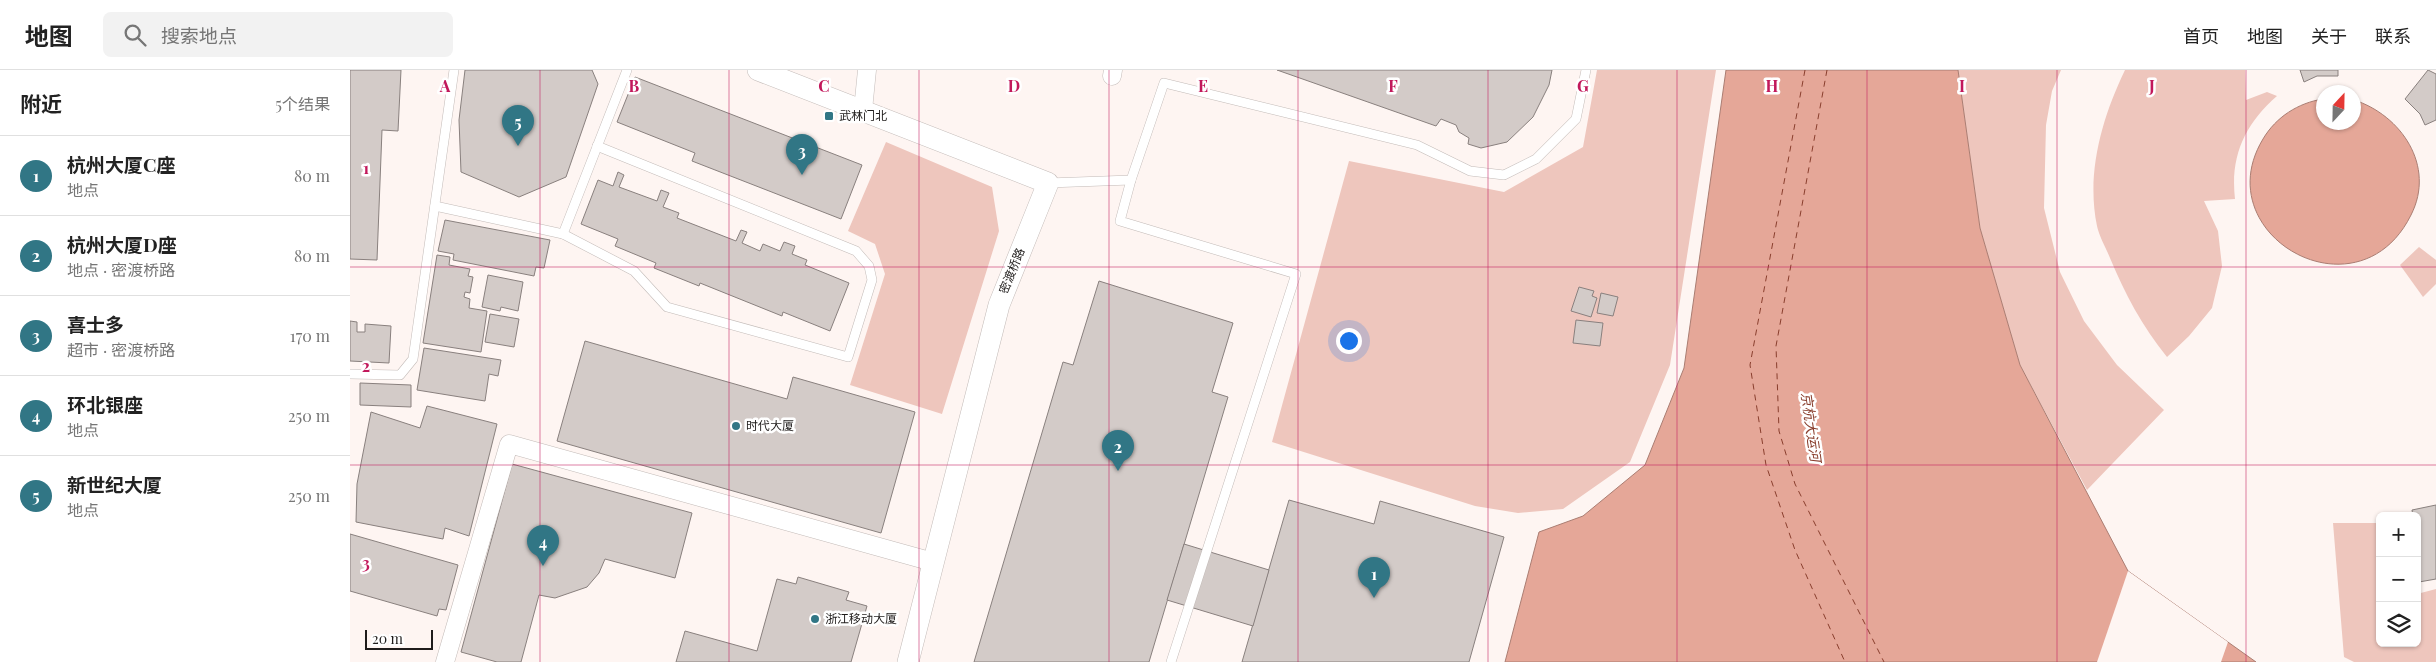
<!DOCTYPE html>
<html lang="zh">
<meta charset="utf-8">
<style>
:root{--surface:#fff;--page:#f2f2f2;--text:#222;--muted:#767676;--line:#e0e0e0;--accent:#317685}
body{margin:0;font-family:"Playfair Display","Noto Sans SC",serif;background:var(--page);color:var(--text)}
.controls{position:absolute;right:15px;bottom:15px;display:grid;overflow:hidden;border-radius:8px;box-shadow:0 1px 4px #0004}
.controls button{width:45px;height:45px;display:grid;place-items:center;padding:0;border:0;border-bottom:1px solid var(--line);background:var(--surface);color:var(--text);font:25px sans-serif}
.compass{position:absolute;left:1966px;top:15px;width:45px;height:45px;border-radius:50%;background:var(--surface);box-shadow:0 1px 4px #0004;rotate:22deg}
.scale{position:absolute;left:15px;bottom:12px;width:68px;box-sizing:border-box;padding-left:5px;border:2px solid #1f1c1b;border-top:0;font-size:14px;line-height:18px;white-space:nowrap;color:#1f1c1b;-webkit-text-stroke:4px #fff;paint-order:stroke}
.you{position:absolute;left:998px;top:270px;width:18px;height:18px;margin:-12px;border:4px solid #fff;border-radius:50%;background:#1a73e8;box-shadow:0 0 0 8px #1a73e833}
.badge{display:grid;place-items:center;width:32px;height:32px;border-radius:50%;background:var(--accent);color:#fff;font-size:16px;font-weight:700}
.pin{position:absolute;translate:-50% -41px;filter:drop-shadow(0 1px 2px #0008)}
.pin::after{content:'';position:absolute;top:26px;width:18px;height:15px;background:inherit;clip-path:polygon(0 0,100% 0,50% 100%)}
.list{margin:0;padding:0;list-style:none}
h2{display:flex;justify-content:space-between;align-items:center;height:65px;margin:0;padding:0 20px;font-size:21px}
h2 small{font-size:16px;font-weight:400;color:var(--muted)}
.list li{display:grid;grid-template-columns:32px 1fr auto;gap:15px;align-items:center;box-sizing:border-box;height:80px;padding:0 20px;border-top:1px solid var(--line)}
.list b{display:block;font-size:19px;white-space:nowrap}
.list p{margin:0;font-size:16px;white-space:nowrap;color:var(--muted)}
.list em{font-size:16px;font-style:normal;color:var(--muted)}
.icon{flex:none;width:28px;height:28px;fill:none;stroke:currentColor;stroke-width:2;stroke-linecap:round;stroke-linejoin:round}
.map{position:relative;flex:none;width:2086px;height:592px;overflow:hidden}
header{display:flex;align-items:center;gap:30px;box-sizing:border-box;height:70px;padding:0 25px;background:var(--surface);border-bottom:1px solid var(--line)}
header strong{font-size:24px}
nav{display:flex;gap:28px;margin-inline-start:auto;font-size:18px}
.search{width:350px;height:45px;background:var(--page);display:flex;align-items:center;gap:12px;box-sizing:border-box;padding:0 18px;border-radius:8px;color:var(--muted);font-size:19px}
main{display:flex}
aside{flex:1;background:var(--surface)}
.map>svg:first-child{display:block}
.green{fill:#eec6bd}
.water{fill:#e5a798;stroke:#aa7d72}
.pier{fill:#fef5f2}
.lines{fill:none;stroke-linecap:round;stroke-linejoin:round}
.ferry{stroke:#893e2d;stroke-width:1;stroke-dasharray:6 5;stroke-linecap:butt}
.building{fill:#d3cbc8;stroke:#89807e}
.service-casing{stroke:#c3bbb8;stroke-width:10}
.minor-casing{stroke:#c3bbb8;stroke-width:19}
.tertiary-casing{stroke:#c3bbb8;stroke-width:22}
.service{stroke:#fff;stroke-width:9}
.minor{stroke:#fff;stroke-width:18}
.tertiary{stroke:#fff;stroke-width:21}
.grid{fill:none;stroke:#c2185b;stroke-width:1;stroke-opacity:0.55}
.poi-dot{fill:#317685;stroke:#fff;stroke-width:2}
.labels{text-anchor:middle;stroke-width:5;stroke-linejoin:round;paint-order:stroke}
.poi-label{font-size:12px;fill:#1f1c1b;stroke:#fff;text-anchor:start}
.street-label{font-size:12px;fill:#1f1c1b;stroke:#fff}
.water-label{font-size:14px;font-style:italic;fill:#893e2d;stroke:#fff}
.grid-label{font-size:16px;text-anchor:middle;font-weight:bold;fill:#c2185b;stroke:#fff;stroke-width:5;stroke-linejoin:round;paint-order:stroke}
</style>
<header>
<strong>地图</strong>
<div class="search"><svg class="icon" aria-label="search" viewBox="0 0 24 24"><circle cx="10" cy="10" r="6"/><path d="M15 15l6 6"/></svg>搜索地点</div>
<nav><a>首页</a><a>地图</a><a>关于</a><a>联系</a></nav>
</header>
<main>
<aside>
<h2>附近<small>5个结果</small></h2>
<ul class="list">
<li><span class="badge">1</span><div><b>杭州大厦C座</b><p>地点</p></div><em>80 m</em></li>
<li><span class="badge">2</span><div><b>杭州大厦D座</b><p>地点 · 密渡桥路</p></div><em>80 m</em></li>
<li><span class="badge">3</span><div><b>喜士多</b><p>超市 · 密渡桥路</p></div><em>170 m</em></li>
<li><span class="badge">4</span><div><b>环北银座</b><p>地点</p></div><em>250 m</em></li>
<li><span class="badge">5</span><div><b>新世纪大厦</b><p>地点</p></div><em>250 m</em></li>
</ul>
</aside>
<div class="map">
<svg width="2086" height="592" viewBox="0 0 2086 592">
<rect width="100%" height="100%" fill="#fef5f2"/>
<!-- green -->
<g class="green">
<path d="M1247 0H1366L1320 295 1280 392 1213 439 1168 443 1125 436 922 372 999 91 1154 122 1233 77Z"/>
<path d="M1608 0H1711L1702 21 1696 55 1694 138 1710 202 1734 251 1767 295 1814 340 1737 420 1670 295 1630 158Z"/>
<path d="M1775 0H1895L1896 30 1917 22 1927 26C1895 54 1880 86 1885 129L1854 131 1868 161 1872 196 1862 238 1839 266 1817 287C1792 256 1775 224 1760 188 1756 178 1749 166 1747 156 1736 103 1752 48 1775 0Z"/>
<path d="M536 72 642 117 649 161 592 344 500 315 535 204 525 174 498 161Z"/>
<path d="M2069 177 2086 190V214L2073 227 2050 195Z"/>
<path d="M1983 453H2030V573H2067V524L2086 519V592H2004L1994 587Z"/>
</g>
<!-- water -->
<g class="water">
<path d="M1376 0H1608L1630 158 1670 295 1778 501 1906 592H1155L1189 462 1233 446 1295 395 1334 298Z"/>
<path d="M1973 29 1974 52H2004V30C2051 45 2086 96 2061 145 2008 252 1855 165 1913 69 1926 47 1948 33 1973 29Z"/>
</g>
<!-- pier -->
<path class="pier" d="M1778 501 1878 572 1871 592H1747Z"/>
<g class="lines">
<!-- ferry -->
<g class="ferry">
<path d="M1455 0 1400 295 1416 395 1445 480 1495 592"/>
<path d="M1477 0 1426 276 1429 361 1445 414 1534 592"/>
</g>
</g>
<!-- building -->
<g class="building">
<path d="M0 0H51L48 61 32 60 27 190 0 189Z"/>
<path d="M115 0H242L248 14 216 107 169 127 111 102 109 50Z"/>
<path d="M927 0H1202L1199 15 1183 47 1157 72 1131 78 1118 74 1119 68 1109 62 1106 55 1091 49 1086 56Z"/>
<path d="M1950 0H1988V6H1967L1954 12Z"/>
<path d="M2078 0 2086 4V50L2075 55 2070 44 2055 29Z"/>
<path d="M285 7 512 95 491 149 342 91 345 83 267 52Z"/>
<path d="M268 102 274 105 269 117 307 131 311 120 319 123 313 137 329 143 327 148 386 171 391 160 397 162 392 173 410 181 413 174 430 181 434 172 445 176 442 184 457 190 455 195 499 213 480 261 433 242 432 246 350 213 349 216 304 198 306 193 265 176 268 169 231 154 248 110 263 116Z"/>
<path d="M95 150 200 170 194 198 186 197 184 206 103 190 104 184 88 181Z"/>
<path d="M87 185 100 187 99 195 120 199 118 206 123 207 120 223 115 222 114 227 120 229 119 238 137 241 131 282 73 273Z"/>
<path d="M138 205 173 212 168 241 151 237 150 241 132 237Z"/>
<path d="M749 211 883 253 862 322 878 327 799 592H624L713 292 723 295Z"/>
<path d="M1229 217 1244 221 1242 226 1247 228 1241 247 1221 241Z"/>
<path d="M1251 223 1268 227 1263 246 1247 243Z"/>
<path d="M140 244 169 249 164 277 135 272Z"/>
<path d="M1226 250 1253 253 1250 276 1223 273Z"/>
<path d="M0 251 7 252V262H15V254L41 256 39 293 0 291Z"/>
<path d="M235 271 437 329 443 307 565 342 531 463 207 371Z"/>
<path d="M74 278 151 290 148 306 139 304 135 331 67 320Z"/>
<path d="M10 313 61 315V337L10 335Z"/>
<path d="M77 336 147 354 119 466 95 458 93 469 6 452 7 414 21 342 70 358Z"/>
<path d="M162 394 342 443 325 508 255 489 249 503 237 517 205 528 189 525 171 592H147L111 582Z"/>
<path d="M939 430 1024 454 1030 431 1154 467 1119 592H892Z"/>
<path d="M2086 435V509L2069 512 2067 446H2063L2062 440Z"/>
<path d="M0 464 108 495 96 540 89 539 87 546 0 521Z"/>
<path d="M834 474 919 500 903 556 817 530Z"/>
<path d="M448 507 499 522 496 530 517 536 501 592H326L335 561 407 581 427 509 446 514Z"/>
</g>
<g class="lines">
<!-- service casing -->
<g class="service-casing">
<g id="service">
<path d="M781 110 770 151 946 204 821 592"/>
<path d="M698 113 781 110 814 13 1067 75 1120 101 1154 105 1186 89 1226 49 1236 0"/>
<path d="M85 136 213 164 284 201 317 237 498 287 522 210 519 196 506 181 247 76"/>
<path d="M213 164 277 0"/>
<path d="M0 304 50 305 63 289 104 0"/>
</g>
</g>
<!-- minor casing -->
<g class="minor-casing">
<g id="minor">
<path d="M762 6 763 0"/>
<path d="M513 40 517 0"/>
<path d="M95 592 159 374 583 492"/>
</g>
</g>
<!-- tertiary casing -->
<g class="tertiary-casing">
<path id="tertiary" d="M408 0 698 113 649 235 558 592"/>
</g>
<!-- service -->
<use href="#service" class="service"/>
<!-- minor -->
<use href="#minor" class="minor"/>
<!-- tertiary -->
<use href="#tertiary" class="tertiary"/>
</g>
<!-- grid -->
<path class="grid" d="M190 0V592M379 0V592M569 0V592M759 0V592M948 0V592M1138 0V592M1327 0V592M1517 0V592M1707 0V592M1896 0V592M0 197H2086M0 395H2086"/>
<!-- markers -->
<g class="poi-dot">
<rect x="474" y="41" width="10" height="10" rx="2.5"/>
<circle cx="386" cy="356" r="5"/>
<circle cx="465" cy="549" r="5"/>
</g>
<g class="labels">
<!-- poi labels -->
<g class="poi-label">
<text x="489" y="50">武林门北</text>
<text x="396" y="360">时代大厦</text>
<text x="475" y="553">浙江移动大厦</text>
</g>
<!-- street labels -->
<g class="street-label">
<text transform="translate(662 201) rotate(-68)" y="4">密渡桥路</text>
</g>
<!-- water labels -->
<g class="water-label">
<text transform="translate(1461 357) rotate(82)" y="5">京杭大运河</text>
</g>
</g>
<g class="grid-label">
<text x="95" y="22">A</text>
<text x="284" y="22">B</text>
<text x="474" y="22">C</text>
<text x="664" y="22">D</text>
<text x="853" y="22">E</text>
<text x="1043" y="22">F</text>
<text x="1233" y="22">G</text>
<text x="1422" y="22">H</text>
<text x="1612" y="22">I</text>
<text x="1802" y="22">J</text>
<text x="16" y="104">1</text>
<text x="16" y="302">2</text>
<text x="16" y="499">3</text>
</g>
</svg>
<div class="controls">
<button>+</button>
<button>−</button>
<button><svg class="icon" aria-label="layers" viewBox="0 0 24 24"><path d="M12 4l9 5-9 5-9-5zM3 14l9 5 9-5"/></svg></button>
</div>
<svg class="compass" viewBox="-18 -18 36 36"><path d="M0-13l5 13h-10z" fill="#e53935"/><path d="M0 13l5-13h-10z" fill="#767676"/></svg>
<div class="scale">20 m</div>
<div class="you"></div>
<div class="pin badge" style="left:1024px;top:528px">1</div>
<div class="pin badge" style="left:768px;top:401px">2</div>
<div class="pin badge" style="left:452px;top:105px">3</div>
<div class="pin badge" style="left:193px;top:496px">4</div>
<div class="pin badge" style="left:168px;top:76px">5</div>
</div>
</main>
